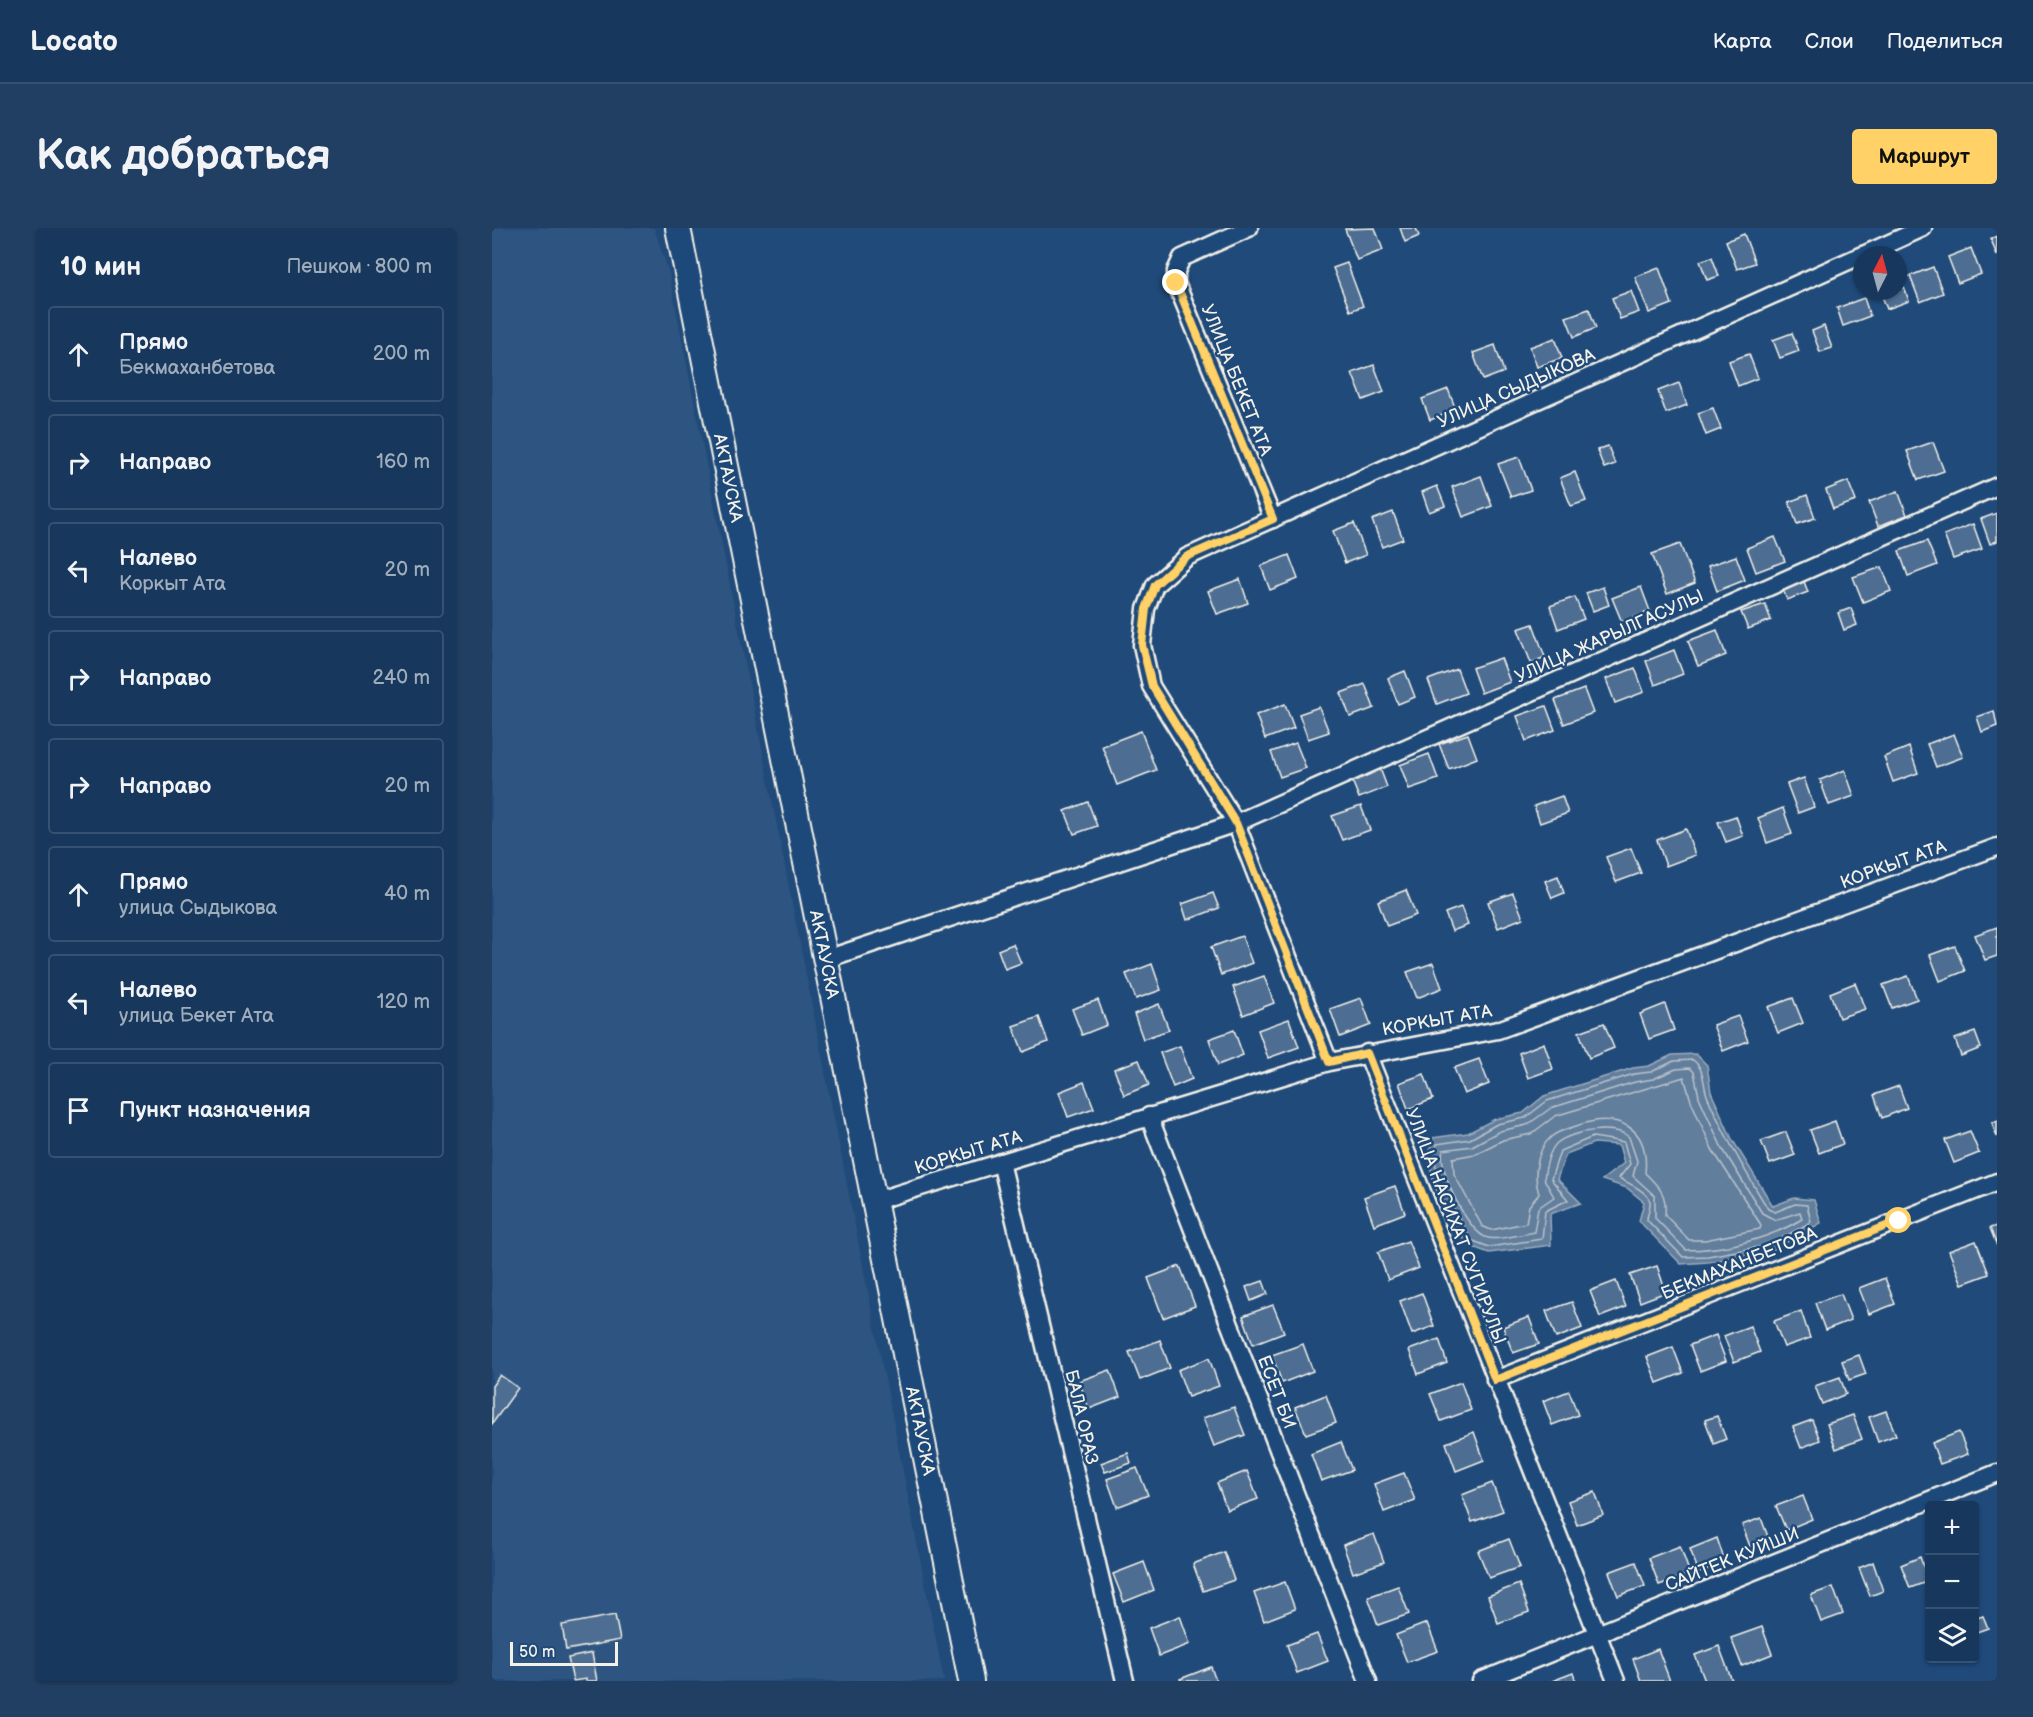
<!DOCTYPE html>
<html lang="ru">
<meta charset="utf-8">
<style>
:root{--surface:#17385c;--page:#203f62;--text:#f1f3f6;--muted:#9eacbb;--line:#365272;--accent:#ffd166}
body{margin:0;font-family:"Balsamiq Sans",sans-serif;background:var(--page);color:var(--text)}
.controls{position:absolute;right:18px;bottom:18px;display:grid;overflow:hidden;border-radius:6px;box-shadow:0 2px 4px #0004}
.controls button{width:54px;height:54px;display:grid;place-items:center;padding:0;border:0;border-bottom:2px solid var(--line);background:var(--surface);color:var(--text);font:30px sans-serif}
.compass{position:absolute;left:1361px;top:18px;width:54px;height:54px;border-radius:50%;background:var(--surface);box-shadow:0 2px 4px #0004;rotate:6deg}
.scale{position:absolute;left:18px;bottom:15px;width:108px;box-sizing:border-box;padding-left:6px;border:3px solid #f4f1e8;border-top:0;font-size:16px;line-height:21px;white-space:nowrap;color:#f4f1e8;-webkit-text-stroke:4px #1f4a7a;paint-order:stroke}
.stop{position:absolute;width:18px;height:18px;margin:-14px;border:4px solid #ffd166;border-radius:50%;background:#fff}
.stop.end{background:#ffd166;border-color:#fff;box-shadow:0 2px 6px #0008}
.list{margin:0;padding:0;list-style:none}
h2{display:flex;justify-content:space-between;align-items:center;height:78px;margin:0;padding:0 24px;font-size:26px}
h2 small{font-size:20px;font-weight:400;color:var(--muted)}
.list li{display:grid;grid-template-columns:39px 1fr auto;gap:18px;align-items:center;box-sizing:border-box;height:96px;margin:0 12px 12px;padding:0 12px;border:2px solid var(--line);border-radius:6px}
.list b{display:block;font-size:22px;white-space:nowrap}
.list p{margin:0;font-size:20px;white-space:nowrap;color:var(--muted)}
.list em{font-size:20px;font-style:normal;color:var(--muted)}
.icon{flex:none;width:33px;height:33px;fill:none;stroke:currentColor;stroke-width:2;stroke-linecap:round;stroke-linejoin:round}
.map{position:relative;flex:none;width:1505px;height:1453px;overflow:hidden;border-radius:6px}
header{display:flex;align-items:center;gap:36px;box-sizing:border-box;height:84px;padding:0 30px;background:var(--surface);border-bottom:2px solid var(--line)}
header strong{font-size:28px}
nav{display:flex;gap:33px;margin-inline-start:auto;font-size:21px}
.intro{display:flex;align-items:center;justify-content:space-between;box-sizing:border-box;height:144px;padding:0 36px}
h1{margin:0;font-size:42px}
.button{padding:15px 27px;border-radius:6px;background:var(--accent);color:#111;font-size:21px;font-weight:700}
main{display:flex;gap:36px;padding:0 36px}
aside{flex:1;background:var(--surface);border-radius:6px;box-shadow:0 2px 4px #0004}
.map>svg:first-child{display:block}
.built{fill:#2d5581}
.water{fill:#627e9d;stroke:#9cacbb;stroke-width:1.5}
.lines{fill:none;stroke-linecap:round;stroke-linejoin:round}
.shore{stroke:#bac3ca;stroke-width:1.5}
.building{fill:#4d6e92;stroke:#f4f1e8;stroke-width:1.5}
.minor-casing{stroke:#f4f1e8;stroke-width:21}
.secondary-casing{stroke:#f4f1e8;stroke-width:28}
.minor{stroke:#1f4a7a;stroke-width:16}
.secondary{stroke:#1f4a7a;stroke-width:24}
.route{stroke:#ffd166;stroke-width:8}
.labels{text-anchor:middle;stroke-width:5;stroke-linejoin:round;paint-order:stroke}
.street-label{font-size:18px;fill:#f4f1e8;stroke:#1f4a7a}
</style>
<header>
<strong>Locato</strong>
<nav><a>Карта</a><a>Слои</a><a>Поделиться</a></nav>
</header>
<div class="intro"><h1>Как добраться</h1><a class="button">Маршрут</a></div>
<main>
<aside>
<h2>10 мин<small>Пешком · 800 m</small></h2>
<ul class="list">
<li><svg class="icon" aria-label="ahead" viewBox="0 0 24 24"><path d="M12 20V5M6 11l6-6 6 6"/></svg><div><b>Прямо</b><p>Бекмаханбетова</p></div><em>200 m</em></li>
<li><svg class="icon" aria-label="right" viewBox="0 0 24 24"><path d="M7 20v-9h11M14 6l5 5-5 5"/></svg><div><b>Направо</b></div><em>160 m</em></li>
<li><svg class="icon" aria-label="left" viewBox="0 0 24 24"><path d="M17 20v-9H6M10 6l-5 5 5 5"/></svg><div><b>Налево</b><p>Коркыт Ата</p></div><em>20 m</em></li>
<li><svg class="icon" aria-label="right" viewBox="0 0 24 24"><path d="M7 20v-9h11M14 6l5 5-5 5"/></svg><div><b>Направо</b></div><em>240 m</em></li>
<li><svg class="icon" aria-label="right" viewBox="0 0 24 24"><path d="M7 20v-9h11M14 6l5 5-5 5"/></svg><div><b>Направо</b></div><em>20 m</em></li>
<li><svg class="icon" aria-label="ahead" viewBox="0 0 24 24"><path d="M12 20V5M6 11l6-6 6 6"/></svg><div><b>Прямо</b><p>улица Сыдыкова</p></div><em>40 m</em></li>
<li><svg class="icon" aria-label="left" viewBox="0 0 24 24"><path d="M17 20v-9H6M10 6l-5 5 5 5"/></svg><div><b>Налево</b><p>улица Бекет Ата</p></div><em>120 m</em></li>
<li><svg class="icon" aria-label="arrive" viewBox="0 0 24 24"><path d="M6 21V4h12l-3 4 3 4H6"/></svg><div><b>Пункт назначения</b></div></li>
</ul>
</aside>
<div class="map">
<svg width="1505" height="1453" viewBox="0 0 1505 1453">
<rect width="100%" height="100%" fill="#1f4a7a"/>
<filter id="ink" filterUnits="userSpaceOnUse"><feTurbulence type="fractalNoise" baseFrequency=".0167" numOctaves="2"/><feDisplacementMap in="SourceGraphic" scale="12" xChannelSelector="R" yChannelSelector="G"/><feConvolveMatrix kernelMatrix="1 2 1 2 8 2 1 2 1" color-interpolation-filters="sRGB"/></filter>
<g filter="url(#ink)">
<!-- built -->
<path class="built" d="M0 0H162L177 45 452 1453H0Z"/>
<!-- water -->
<path class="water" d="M1204 826 1215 837 1219 864 1240 911 1281 978 1302 970 1322 972 1329 995 1279 1023 1216 1034 1189 1036 1147 993 1152 974 1135 960 1110 952 1132 935 1127 917 1102 915 1074 926 1065 951 1089 975 1058 986 1059 1017 997 1025 975 1017C956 985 929 949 940 910L976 905 1003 891 1031 885 1052 868 1141 840 1157 838 1180 827Z"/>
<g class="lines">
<!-- shore -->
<g class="shore">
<path d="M1201 832C1214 842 1210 856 1216 870 1233 909 1254 945 1276 981L1283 984 1303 976 1315 977 1319 994 1277 1017 1216 1028 1191 1029 1155 992C1155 987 1159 978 1158 973 1154 962 1135 955 1127 950L1138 936 1132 914 1101 909 1068 923 1059 951 1076 972 1053 983 1050 1011 997 1019 979 1012 946 951 942 926 945 916 978 911 1005 896 1033 890 1055 873 1142 846 1159 844 1182 833Z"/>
<path d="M1198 840 1202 844 1207 869 1229 918 1270 985 1283 992 1308 984 1310 991C1277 1011 1232 1022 1194 1022L1163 990V968L1141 948 1145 933 1137 909C1123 896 1079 903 1065 915 1057 922 1053 941 1052 951L1062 969 1046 980 1042 1004C1033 1006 1004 1012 996 1010 976 1006 945 941 951 922L980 918 1008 903 1035 897 1059 880 1143 854 1161 851 1184 841Z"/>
<path d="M1192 849 1199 873 1220 921 1269 997 1268 1001 1213 1012H1197L1173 987C1175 966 1168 960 1153 945 1158 898 1125 883 1084 898 1076 901 1065 903 1059 909 1044 922 1041 949 1047 966L1037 978 1034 995 999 1002 990 998 962 946 961 930 983 926 1011 912 1039 906 1063 888Z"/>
</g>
</g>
<!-- building -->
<g class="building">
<path d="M883 0 891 22 865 32 853 1Z"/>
<path d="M908 0H924L927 8 913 14Z"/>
<path d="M1252 6 1263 35 1245 41 1234 13Z"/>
<path d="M1505 8V28L1499 11Z"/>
<path d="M1479 20 1489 46 1466 55 1456 29Z"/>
<path d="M1220 29 1227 48 1215 52 1208 33Z"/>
<path d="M855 35 871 78 858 83 841 40Z"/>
<path d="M1441 39 1451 65 1428 74 1418 48Z"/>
<path d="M1167 40 1180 76 1157 85 1143 49Z"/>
<path d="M1409 51 1417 73 1395 81 1388 63H1406V53Z"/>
<path d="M1139 63 1147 84 1128 91 1120 70Z"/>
<path d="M1372 70 1378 88 1351 98 1345 80Z"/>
<path d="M1097 81 1104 100 1082 109 1074 89Z"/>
<path d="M1332 98 1340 120 1328 124 1320 103Z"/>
<path d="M1300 105 1307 123 1288 130 1281 112Z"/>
<path d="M1063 110 1070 130 1045 139 1038 119Z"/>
<path d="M1003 117 1012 144 991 152 981 125Z"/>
<path d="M1257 126 1266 150 1246 158 1237 133Z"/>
<path d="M882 137 892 164 871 172 860 145Z"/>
<path d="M1187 155 1195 177 1174 185 1166 163Z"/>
<path d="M956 161 964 182 938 192 930 171Z"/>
<path d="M1221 180 1229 201 1214 207 1206 185Z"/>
<path d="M1441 214 1452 243 1426 252 1415 223Z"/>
<path d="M1116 218 1123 236 1112 240 1105 222Z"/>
<path d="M1027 229 1039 262 1019 269 1006 236Z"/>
<path d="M1083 244 1094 273 1079 278 1068 250Z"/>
<path d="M989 248 1000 278 971 289 960 259Z"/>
<path d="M1356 253 1364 273 1341 281 1334 262Z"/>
<path d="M945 258 953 278 937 284 930 264Z"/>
<path d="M1406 263 1415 287 1386 298 1377 274Z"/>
<path d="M1315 267 1323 290 1305 296 1297 274Z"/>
<path d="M901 284 911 311 890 319 880 292Z"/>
<path d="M1505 285V313L1498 316 1489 291Z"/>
<path d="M862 295 874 327 853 335 841 303Z"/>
<path d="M1481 296 1490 321 1461 331 1452 307Z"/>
<path d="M1283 309 1293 333 1264 344 1255 320Z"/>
<path d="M1435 313 1445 337 1416 348 1407 323Z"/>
<path d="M1188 316 1203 355 1175 366 1160 326Z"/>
<path d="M797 327 806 351 778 362 769 338Z"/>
<path d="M1244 328 1253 352 1225 363 1216 338Z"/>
<path d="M1390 339 1399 363 1371 374 1361 349Z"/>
<path d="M748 351 756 375 725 386 716 363Z"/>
<path d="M1311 351 1316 364 1295 372 1290 359Z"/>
<path d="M1111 359 1117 377 1101 383 1094 365Z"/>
<path d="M1149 359 1158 383 1130 394 1120 370Z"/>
<path d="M1083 369 1092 391 1066 401 1058 378Z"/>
<path d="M1273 376 1279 392 1256 401 1249 384Z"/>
<path d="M1359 380 1365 397 1352 402 1346 385Z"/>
<path d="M1041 396 1053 429 1039 435 1026 401Z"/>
<path d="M1225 402 1234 427 1206 438 1196 413Z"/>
<path d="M1182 422 1191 446 1163 457 1154 433Z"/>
<path d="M1009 430 1018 454 989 465 980 440Z"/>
<path d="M1143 440 1152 464 1123 475 1114 451Z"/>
<path d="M965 441 974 465 945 476 936 452Z"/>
<path d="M913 443 923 469 906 476 896 450Z"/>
<path d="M873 456 882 480 858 489 849 465Z"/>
<path d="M1092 461 1101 485 1072 496 1063 472Z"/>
<path d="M793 476 802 500 773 511 764 487Z"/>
<path d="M1054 478 1063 502 1034 513 1025 488Z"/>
<path d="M827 479 837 504 816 511 807 486Z"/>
<path d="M1502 483 1505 498 1490 504 1485 489Z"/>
<path d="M649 503 664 542 625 557 610 518Z"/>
<path d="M976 506 985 530 957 541 947 516Z"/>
<path d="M1462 506 1471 529 1444 539 1435 516Z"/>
<path d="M804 515 814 540 788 549 779 524Z"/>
<path d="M1417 519 1426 545 1401 554 1392 529Z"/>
<path d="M937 526 946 551 917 561 908 537Z"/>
<path d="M886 535 895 559 867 570 857 545Z"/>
<path d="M1353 542 1362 568 1337 577 1328 552Z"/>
<path d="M1312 550 1322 579 1306 585 1295 556Z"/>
<path d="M1070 568 1076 585 1048 595 1042 578Z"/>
<path d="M596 574 605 598 582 606 573 583Z"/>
<path d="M869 578 878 602 850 612 840 588Z"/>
<path d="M1291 580 1300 606 1275 615 1266 590Z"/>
<path d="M1244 588 1251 608 1234 614 1226 594Z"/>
<path d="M1194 601 1203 627 1174 638 1165 612Z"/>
<path d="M1139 620 1149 645 1124 654 1114 629Z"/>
<path d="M1066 648 1072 665 1060 670 1053 653Z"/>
<path d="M914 662 924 687 895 698 886 673Z"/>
<path d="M721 665 727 680 695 692 690 676Z"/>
<path d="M1021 665 1031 690 1006 700 996 674Z"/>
<path d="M969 679 976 697 960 703 953 685Z"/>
<path d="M1505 699V728L1493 732 1483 707Z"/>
<path d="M750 708 760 735 729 747 719 719Z"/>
<path d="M521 716 529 735 513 741 506 722Z"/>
<path d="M1463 718 1473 743 1448 753 1438 727Z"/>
<path d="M941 735 950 760 925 770 915 744Z"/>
<path d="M660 736 669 762 644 771 634 746Z"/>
<path d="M772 748 782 775 751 787 741 759Z"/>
<path d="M1416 748 1425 771 1400 780 1391 757Z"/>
<path d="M1363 755 1373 781 1347 790 1338 765Z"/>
<path d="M869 770 879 797 848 809 838 781Z"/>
<path d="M1301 770 1311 795 1286 805 1276 779Z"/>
<path d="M606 772 615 797 590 807 580 781Z"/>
<path d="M667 776 677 802 651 811 642 786Z"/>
<path d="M1173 776 1182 802 1157 811 1148 786Z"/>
<path d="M1246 788 1256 813 1231 823 1221 797Z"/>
<path d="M547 789 556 814 531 824 521 798Z"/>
<path d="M797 791 807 819 776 830 766 802Z"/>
<path d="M1112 795 1122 820 1097 830 1087 804Z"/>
<path d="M742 802 751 827 726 837 717 811Z"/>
<path d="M1483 804 1489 820 1469 828 1463 811Z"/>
<path d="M1052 815 1061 841 1036 850 1027 825Z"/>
<path d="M688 818 700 851 681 859 668 825Z"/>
<path d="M987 831 997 856 972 866 962 840Z"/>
<path d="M647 832 657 857 632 867 622 841Z"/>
<path d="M932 846 941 871 916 881 907 855Z"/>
<path d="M592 854 602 880 576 889 567 864Z"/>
<path d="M1407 858 1415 880 1390 890 1382 867Z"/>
<path d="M1343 893 1351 916 1327 925 1318 902Z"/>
<path d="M1505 893V909L1500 895Z"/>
<path d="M1478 903 1487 925 1462 935 1453 912Z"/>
<path d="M1294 904 1303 927 1278 936 1269 913Z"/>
<path d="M903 958 913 985 882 997 872 969Z"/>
<path d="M1505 998V1018L1498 1000Z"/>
<path d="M916 1013 927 1040 896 1052 886 1024Z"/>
<path d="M1484 1013 1497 1046 1470 1056 1457 1023Z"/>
<path d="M688 1038 703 1078 671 1090 656 1050Z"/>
<path d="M1165 1038 1174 1064 1148 1074 1138 1047Z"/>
<path d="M1393 1050 1403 1076 1377 1086 1367 1060Z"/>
<path d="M771 1053 776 1066 759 1073 754 1059Z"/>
<path d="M1124 1053 1134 1079 1108 1089 1098 1063Z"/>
<path d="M930 1065 942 1098 920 1106 908 1073Z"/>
<path d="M1349 1066 1359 1092 1333 1102 1323 1075Z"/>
<path d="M1080 1074 1090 1100 1064 1110 1054 1083Z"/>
<path d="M781 1077 792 1104 761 1116 751 1088Z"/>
<path d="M1309 1083 1318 1110 1292 1119 1282 1093Z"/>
<path d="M1037 1089 1047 1116 1021 1125 1011 1099Z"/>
<path d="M1258 1098 1268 1124 1242 1134 1232 1108Z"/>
<path d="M1224 1107 1234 1133 1208 1143 1198 1117Z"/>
<path d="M947 1111 955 1135 926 1146 917 1122Z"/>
<path d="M668 1112 678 1140 648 1152 637 1124Z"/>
<path d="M811 1116 821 1143 790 1155 780 1127Z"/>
<path d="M1181 1119 1191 1145 1165 1155 1155 1129Z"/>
<path d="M1367 1127 1374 1146 1357 1152 1350 1133Z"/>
<path d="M717 1130 727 1158 696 1169 686 1142Z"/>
<path d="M618 1142 628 1169 597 1181 587 1153Z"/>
<path d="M8 1147 26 1160 0 1196V1158Z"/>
<path d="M1348 1149 1354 1166 1330 1176 1323 1158Z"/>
<path d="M969 1154 979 1182 949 1193 938 1166Z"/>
<path d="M1077 1163 1086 1187 1060 1197 1051 1173Z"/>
<path d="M834 1167 844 1195 814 1206 803 1179Z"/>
<path d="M742 1179 753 1207 722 1218 711 1190Z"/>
<path d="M1394 1183 1404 1207 1386 1214 1377 1189Z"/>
<path d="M1361 1187 1370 1211 1344 1221 1335 1196Z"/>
<path d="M1225 1188 1234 1211 1222 1216 1213 1192Z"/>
<path d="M1320 1192 1328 1212 1309 1220 1301 1199Z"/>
<path d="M982 1204 992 1232 964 1243 954 1215Z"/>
<path d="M1467 1204 1476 1226 1448 1236 1440 1215Z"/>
<path d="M849 1214 860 1242 829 1253 819 1226Z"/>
<path d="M636 1225 639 1235 613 1244 609 1235Z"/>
<path d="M645 1240 656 1267 625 1279 615 1251Z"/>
<path d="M755 1243 766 1271 735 1282 725 1255Z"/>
<path d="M912 1245 923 1272 892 1284 882 1256Z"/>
<path d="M1000 1255 1011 1283 980 1294 970 1267Z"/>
<path d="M1103 1264 1111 1287 1085 1297 1076 1273Z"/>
<path d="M1311 1268 1320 1291 1294 1302 1284 1278Z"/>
<path d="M1269 1290 1278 1314 1259 1321 1250 1297Z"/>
<path d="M882 1306 892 1334 861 1345 851 1317Z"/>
<path d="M1225 1310 1233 1334 1207 1345 1198 1321Z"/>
<path d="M1017 1311 1028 1339 997 1350 986 1323Z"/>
<path d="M1188 1318 1198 1346 1167 1357 1157 1330Z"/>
<path d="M732 1324 742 1352 711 1363 701 1336Z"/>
<path d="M1428 1329 1437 1353 1418 1360 1409 1337Z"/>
<path d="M652 1334 662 1362 632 1374 621 1346Z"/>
<path d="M1144 1334 1153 1358 1126 1368 1117 1344Z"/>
<path d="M1381 1334 1391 1363 1378 1368 1367 1340Z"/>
<path d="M793 1354 803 1381 772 1393 762 1365Z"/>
<path d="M1027 1356 1037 1384 1006 1395 996 1368Z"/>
<path d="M906 1358 917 1386 886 1397 876 1369Z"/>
<path d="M1341 1359 1351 1386 1329 1394 1319 1367Z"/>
<path d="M123 1387 128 1412 74 1422 70 1397Z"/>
<path d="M688 1388 698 1416 667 1428 657 1400Z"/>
<path d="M1491 1388 1496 1400 1482 1405V1391Z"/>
<path d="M935 1395 946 1423 915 1434 904 1407Z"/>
<path d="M1270 1399 1280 1426 1250 1438 1239 1410Z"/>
<path d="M825 1406 836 1433 805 1445 795 1417Z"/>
<path d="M1227 1418 1240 1453H1213L1203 1427Z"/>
<path d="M1166 1421 1178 1453H1149L1141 1431Z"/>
<path d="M100 1425 105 1453H94V1451L81 1453 76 1430Z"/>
<path d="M719 1439 724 1453H689L688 1451Z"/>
<path d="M1081 1445 1084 1453H1060Z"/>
</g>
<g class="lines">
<!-- minor casing -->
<g class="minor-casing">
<g id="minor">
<path d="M757 0 690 30 684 43V55L781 291"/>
<path d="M1371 27 1431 0"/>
<path d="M334 731 744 595 1505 258"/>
<path d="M875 825 1124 1453"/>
<path d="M837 834 744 595 659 458 650 417 654 381 663 357 695 329 1370 27"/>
<path d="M657 888 876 1453"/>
<path d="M509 934 633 1453"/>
<path d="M383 973 837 834 1006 802 1505 619"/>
<path d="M1003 1152 1505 954"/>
<path d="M989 1453 1505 1245"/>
</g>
</g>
<!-- secondary casing -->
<g class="secondary-casing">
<g id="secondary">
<path id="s1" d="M186 0 479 1453"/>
</g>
</g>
<!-- minor -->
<use href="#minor" class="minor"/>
<!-- secondary -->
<use href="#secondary" class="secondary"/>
</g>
</g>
<g class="lines" filter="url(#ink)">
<!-- route -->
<path class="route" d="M684 55 781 291 694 329 663 357 654 381 650 417 660 458 744 595 837 834 875 825 1003 1152 1407 993"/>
</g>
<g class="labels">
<!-- street labels -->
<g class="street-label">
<text transform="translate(745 152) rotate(68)" y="6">УЛИЦА БЕКЕТ АТА</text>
<text transform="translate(1024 160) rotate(-24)" y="6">УЛИЦА СЫДЫКОВА</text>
<text dy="6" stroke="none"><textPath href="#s1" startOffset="255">АКТАУСКА</textPath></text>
<text transform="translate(1117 408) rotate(-24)" y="6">УЛИЦА ЖАРЫЛГАСУЛЫ</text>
<text transform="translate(1401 636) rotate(-20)" y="6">КОРКЫТ АТА</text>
<text dy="6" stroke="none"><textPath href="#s1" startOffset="741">АКТАУСКА</textPath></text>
<text transform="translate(945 792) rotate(-10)" y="6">КОРКЫТ АТА</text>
<text transform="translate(476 924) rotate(-17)" y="6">КОРКЫТ АТА</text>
<text transform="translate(964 998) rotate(69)" y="6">УЛИЦА НАСИХАТ СУГИРУЛЫ</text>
<text transform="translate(1247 1035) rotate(-22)" y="6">БЕКМАХАНБЕТОВА</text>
<text transform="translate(785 1164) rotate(69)" y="6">ЕСЕТ БИ</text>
<text transform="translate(590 1189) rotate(77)" y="6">БАЛА ОРАЗ</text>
<text dy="6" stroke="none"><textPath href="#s1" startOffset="1227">АКТАУСКА</textPath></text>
<text transform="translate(1240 1331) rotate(-22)" y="6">САЙТЕК КУЙШИ</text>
</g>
</g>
</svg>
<div class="controls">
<button>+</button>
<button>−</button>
<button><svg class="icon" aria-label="layers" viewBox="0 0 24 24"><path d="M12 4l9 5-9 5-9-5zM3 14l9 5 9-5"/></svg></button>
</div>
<svg class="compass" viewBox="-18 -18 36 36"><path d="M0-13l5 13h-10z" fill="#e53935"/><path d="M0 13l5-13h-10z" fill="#9eacbb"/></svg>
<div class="scale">50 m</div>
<div class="stop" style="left:1407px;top:993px"></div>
<div class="stop end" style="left:684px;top:55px"></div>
</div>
</main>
